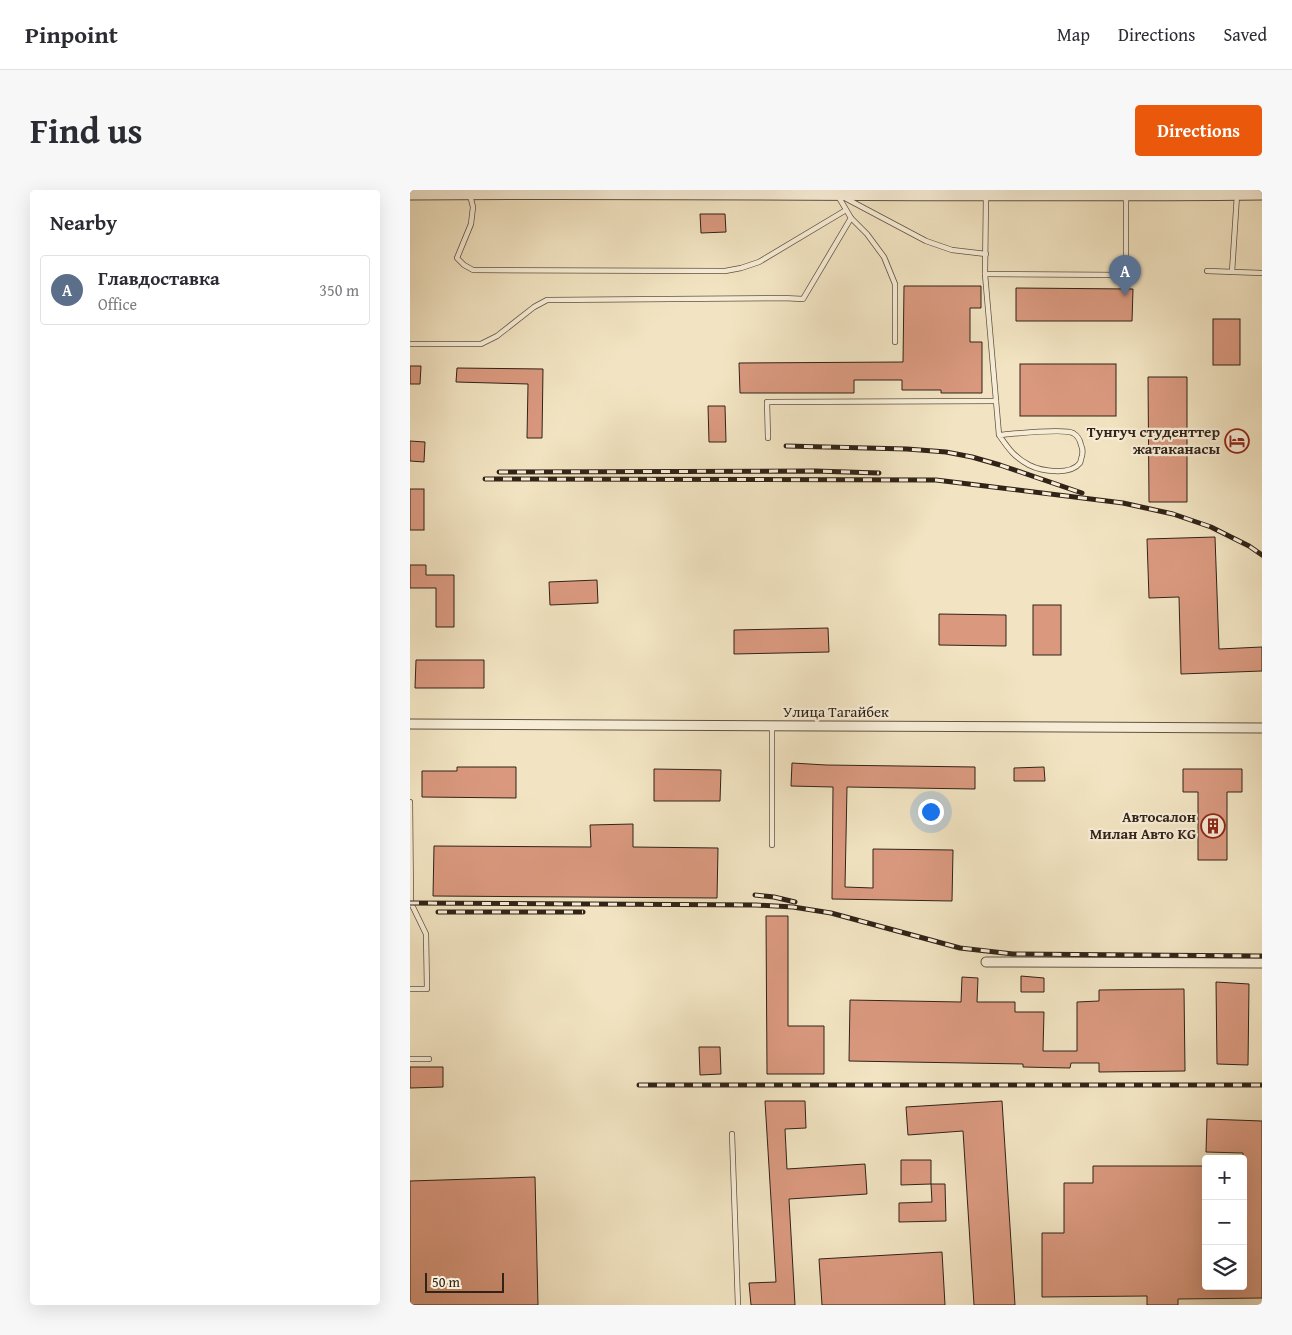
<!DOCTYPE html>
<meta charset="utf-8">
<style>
:root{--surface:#fff;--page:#f7f7f7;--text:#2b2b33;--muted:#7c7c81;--line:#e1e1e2;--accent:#ea580c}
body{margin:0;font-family:"Gentium Book Plus",serif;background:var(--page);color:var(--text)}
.controls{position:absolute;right:15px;bottom:15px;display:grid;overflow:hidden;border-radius:5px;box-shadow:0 5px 20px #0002}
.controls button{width:45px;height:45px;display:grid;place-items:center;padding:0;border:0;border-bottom:1px solid var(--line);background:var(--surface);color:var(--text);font:25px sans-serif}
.scale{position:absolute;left:15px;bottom:12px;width:79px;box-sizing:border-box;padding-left:5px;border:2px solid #312318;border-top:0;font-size:14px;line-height:18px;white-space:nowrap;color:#312318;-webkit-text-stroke:4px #f7edd7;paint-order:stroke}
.you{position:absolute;left:520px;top:621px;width:18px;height:18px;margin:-12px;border:4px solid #fff;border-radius:50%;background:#1a73e8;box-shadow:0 0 0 8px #1a73e833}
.badge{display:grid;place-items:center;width:32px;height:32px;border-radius:50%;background:var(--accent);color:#fff;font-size:16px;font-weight:700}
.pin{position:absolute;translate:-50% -41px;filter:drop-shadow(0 1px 2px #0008)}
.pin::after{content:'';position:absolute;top:26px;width:18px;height:15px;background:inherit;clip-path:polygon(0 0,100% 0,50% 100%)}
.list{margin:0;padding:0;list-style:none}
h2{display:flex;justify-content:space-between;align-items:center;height:65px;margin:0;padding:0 20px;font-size:21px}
h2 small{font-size:16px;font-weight:400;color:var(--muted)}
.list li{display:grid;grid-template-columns:32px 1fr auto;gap:15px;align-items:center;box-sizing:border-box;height:70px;margin:0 10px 10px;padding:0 10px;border:1px solid var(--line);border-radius:5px}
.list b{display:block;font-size:19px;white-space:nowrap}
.list p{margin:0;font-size:16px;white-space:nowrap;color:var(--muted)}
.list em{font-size:16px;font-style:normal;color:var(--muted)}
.icon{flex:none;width:28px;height:28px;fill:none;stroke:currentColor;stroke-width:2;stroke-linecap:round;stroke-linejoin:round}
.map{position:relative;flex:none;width:852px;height:1115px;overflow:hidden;border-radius:5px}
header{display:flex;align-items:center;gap:30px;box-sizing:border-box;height:70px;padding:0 25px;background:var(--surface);border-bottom:1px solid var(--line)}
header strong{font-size:24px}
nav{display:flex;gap:28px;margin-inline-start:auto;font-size:18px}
.intro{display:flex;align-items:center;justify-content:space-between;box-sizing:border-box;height:120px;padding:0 30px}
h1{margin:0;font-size:35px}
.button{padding:12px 22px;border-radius:5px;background:var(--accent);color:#fff;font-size:18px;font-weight:700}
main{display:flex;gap:30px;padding:0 30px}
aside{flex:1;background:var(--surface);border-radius:5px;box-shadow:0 5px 20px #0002}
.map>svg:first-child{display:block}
.building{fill:#da997f;stroke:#312318}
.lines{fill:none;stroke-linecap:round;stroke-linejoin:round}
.service-casing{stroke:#615342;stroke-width:6}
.minor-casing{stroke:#615342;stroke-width:11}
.tertiary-casing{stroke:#615342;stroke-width:13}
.service{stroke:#f7edd7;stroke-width:4.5}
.minor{stroke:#f7edd7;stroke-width:9}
.tertiary{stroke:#f7edd7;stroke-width:11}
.rail-casing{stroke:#312318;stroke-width:5}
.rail{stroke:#f7edd7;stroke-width:3;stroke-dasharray:9;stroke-linecap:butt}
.labels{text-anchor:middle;stroke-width:4.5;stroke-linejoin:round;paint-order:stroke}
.poi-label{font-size:15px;font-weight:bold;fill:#312318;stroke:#f7edd7;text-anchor:end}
.street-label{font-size:15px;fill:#312318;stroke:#f7edd7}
</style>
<header>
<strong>Pinpoint</strong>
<nav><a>Map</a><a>Directions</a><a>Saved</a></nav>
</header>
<div class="intro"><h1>Find us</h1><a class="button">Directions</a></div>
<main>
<aside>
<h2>Nearby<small></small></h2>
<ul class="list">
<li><span class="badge" style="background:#5c6f8a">A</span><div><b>Главдоставка</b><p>Office</p></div><em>350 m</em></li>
</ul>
</aside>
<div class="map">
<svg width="852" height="1115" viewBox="0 0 852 1115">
<rect width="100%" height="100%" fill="#f2e4c2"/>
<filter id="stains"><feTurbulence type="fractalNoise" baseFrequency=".004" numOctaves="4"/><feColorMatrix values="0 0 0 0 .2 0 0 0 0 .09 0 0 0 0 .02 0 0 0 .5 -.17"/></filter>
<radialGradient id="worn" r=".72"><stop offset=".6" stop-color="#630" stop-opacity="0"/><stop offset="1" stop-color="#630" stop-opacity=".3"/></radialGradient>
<!-- building -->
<g class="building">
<path d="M290 24H315L316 42 291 43Z"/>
<path d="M494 96H571V118H560V152H572V203H531V200H492V190H444V203H330L329 173 493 172Z"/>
<path d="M606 98 723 99 722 131H606Z"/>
<rect x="803" y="129" width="27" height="46"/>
<rect x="610" y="174" width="96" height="52"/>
<path d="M0 176H11L10 194H0Z"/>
<path d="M47 178 133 179 132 248H117L118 194 46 192Z"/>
<path d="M738 187H777V312H739Z"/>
<path d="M298 216H315L316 252H299Z"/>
<path d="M0 251 15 252 14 272 0 271Z"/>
<rect x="0" y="299" width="14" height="41"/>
<path d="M805 347 809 459 852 457V481L771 484 769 407 739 408 737 349Z"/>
<path d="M0 375H16V385H44V437H26V398H0Z"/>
<path d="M187 390 188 413 140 415 139 392Z"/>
<rect x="623" y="415" width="28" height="50"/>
<path d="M529 424 596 425V456L529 455Z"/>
<path d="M418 438 419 462 324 464V440Z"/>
<path d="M6 470H74V498H5Z"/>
<path d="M382 573 416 575 565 577V599L437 597 435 697 463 698V659L543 660 542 711 422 709 423 597 381 596Z"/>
<path d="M47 577H106V608L12 607V581H47Z"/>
<path d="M634 577 635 591H604V578Z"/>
<path d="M244 579 311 580 310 611H244Z"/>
<path d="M773 579H832V602H817V670H788V602H773Z"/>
<path d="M223 634V657L308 658 307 708 23 706 24 656 181 657 180 635Z"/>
<path d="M356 726H378V836H414V884H357Z"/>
<path d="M611 786 634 788V802H611Z"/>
<path d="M552 787 568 788 567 812H605V822H634L633 861H667V812L689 811V800L774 799 775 881 689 882V873H661L660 878 613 877V874L439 871 440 810 551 812Z"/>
<path d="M806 792 839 794 838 875 807 874Z"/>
<path d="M289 857H310L311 884 290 885Z"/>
<path d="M0 877H33V897L0 898Z"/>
<path d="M355 911H395L396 938 375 939 377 979 455 974 457 1004 379 1009 385 1115H341L339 1093 366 1092Z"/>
<path d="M592 911 605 1115H564L553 941 498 945 496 917Z"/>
<path d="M797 929 852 931V1108L768 1109V1115H737V1106L632 1107V1043H654V993H683V976H796V1096H833V963L796 962Z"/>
<path d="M491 970H521V994L491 995Z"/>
<path d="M125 987 128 1115H0V991Z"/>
<path d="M521 994H535L536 1031 489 1032V1013L522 1012Z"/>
<path d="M532 1062 535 1115H412L409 1069Z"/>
</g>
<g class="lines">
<!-- service casing -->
<g class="service-casing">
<g id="service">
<path d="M60 5 63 17 61 34 47 68 54 75 63 80 315 81 331 78 349 72 436 20"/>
<path d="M576 6 575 84 716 85V6"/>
<path d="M435 8 516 51 542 60 576 64"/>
<path d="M441 28 457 44 474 67 485 94V152"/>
<path d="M797 81 852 83"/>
<path d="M822 82 827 5"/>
<path d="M575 84 589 245C603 244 653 238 663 243 668 246 670 249 671 255 673 259 673 261 672 266 671 268 671 271 670 273 660 286 631 281 619 275 604 267 598 258 589 245"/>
<path d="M0 154H71L87 146 124 117 137 110 373 108 393 109 441 28 428 6"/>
<path d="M358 248 357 212 586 211"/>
<path d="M0 612 1 713 16 744 17 799H0"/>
<path d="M362 655V536"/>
<path d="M0 869H19"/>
<path d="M322 944 328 1115"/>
</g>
</g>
<!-- minor casing -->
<g class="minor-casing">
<g id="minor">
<path d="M0 534 852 538"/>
<path d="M576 772 852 773"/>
</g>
</g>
<!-- tertiary casing -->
<g class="tertiary-casing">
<path id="tertiary" d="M0 4C284 2 568 7 852 4"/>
</g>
<!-- service -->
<use href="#service" class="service"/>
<!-- minor -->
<use href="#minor" class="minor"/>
<!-- tertiary -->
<use href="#tertiary" class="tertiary"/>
<!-- rail casing -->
<g class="rail-casing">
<g id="rail">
<path d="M376 256 497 259 536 262 562 267 590 275 672 303"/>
<path d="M89 282 405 281 469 283"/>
<path d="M75 289 526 290 713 313 763 324 801 337 839 356 852 365"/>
<path d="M345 705 364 707 385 712"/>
<path d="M0 713 346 715 383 717 421 723 550 758 603 764 852 766"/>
<path d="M28 722H173"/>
<path d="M229 895H852"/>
</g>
</g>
<!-- rail -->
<use href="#rail" class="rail"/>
</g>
<!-- icons -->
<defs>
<g id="hotel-ring" transform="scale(1.25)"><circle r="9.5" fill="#f7edd7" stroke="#8f2418" stroke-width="1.5"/><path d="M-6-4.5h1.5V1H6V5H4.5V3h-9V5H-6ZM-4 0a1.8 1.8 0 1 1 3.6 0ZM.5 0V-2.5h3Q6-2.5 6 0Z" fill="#8f2418"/></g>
<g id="building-ring" transform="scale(1.25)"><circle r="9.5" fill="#f7edd7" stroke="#8f2418" stroke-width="1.5"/><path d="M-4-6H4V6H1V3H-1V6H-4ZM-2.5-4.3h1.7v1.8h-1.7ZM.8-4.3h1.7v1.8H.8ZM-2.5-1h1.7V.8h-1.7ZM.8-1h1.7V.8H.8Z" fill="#8f2418"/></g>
</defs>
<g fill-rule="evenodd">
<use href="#hotel-ring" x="827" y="251"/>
<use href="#building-ring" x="803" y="636"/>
</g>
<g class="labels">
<!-- poi labels -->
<g class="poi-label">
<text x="810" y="247">Тунгуч студенттер<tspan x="810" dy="17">жатаканасы</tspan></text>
<text x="786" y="632">Автосалон<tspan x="786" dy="17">Милан Авто KG</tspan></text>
</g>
<!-- street labels -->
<g class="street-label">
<text x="426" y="527">Улица Тагайбек</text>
</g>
</g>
<rect width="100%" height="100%" filter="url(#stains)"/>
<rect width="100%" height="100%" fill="url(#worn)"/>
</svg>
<div class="controls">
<button>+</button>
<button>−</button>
<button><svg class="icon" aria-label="layers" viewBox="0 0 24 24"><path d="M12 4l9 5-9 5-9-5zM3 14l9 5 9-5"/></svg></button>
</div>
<div class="scale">50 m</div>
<div class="you"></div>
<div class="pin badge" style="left:715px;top:106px;background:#5c6f8a">A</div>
</div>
</main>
